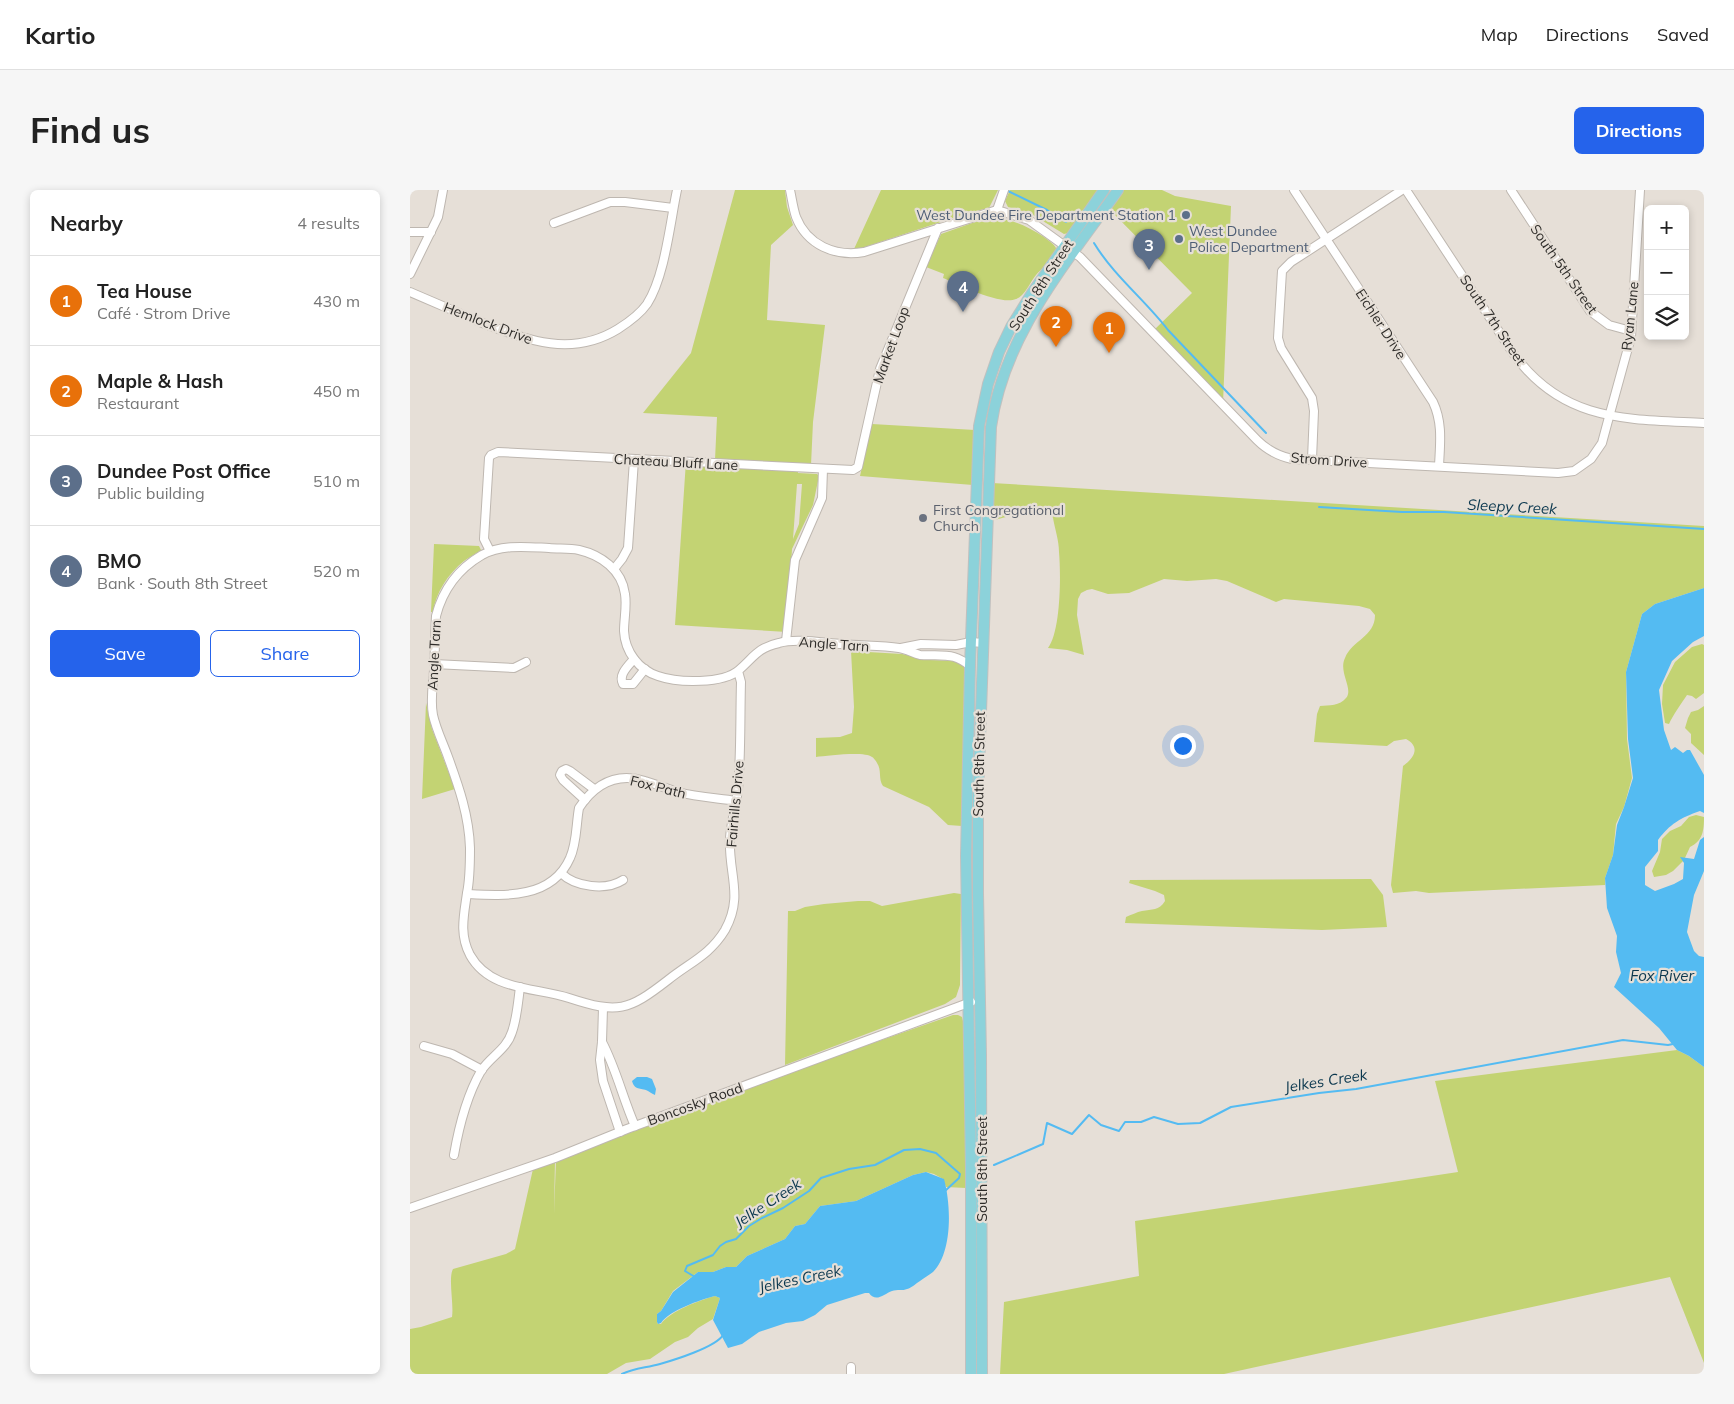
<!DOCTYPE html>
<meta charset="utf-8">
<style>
:root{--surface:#fff;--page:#f6f6f6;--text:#222;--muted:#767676;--line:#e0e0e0;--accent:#2563eb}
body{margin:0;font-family:Mulish,sans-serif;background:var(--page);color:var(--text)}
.controls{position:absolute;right:15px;top:15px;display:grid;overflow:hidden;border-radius:8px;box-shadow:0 2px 8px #0003}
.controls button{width:45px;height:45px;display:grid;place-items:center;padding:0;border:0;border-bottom:1px solid var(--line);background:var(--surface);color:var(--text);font:25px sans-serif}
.you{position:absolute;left:772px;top:555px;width:18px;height:18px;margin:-12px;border:4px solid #fff;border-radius:50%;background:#1a73e8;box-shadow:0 0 0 8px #1a73e833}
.badge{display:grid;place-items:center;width:32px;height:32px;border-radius:50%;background:var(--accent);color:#fff;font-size:16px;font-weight:700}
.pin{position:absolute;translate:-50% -41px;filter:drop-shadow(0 1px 2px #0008)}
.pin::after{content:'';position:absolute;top:26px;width:18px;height:15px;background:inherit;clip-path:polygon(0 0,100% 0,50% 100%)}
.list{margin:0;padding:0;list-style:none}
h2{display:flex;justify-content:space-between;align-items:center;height:65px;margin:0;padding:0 20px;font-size:21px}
h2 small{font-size:16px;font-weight:400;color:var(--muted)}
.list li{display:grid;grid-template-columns:32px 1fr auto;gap:15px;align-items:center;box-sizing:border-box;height:90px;padding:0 20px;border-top:1px solid var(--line)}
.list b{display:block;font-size:19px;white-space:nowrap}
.list p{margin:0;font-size:16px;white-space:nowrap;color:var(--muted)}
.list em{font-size:16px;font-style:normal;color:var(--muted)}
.actions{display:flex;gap:10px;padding:15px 20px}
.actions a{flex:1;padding:11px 0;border:1px solid var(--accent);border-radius:8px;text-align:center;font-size:18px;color:var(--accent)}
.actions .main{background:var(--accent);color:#fff}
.icon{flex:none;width:28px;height:28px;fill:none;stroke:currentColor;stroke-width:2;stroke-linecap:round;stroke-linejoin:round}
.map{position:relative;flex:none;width:1294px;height:1184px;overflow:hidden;border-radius:8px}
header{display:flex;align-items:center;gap:30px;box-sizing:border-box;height:70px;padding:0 25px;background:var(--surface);border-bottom:1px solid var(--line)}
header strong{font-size:24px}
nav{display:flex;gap:28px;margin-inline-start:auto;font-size:18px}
.intro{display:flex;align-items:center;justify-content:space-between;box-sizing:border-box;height:120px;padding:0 30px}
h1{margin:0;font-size:35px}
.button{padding:12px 22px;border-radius:8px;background:var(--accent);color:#fff;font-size:18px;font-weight:700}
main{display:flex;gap:30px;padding:0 30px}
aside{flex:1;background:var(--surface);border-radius:8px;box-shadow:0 2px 8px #0003}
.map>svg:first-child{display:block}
.green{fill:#c3d373;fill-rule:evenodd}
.water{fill:#54bbf2}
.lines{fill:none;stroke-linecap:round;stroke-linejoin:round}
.stream{stroke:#54bbf2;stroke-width:2}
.minor-casing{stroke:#beb7b0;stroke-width:10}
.major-casing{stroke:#c0c0bf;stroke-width:12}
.minor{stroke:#fff;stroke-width:8}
.major{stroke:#8cd2da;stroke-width:10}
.service-dot{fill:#5c6f8a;stroke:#e6dfd7;stroke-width:2}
.worship-dot{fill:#6b7280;stroke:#e6dfd7;stroke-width:2}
.labels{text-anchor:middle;stroke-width:4.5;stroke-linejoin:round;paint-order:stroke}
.service-label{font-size:14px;fill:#4e5e75;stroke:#e6dfd7;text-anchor:end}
.street-label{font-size:14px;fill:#2e2c29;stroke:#e6dfd7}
.worship-label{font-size:14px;fill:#5b616d;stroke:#e6dfd7;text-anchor:start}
.water-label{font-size:15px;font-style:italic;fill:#0a374e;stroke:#e6dfd7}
</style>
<header>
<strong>Kartio</strong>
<nav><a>Map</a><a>Directions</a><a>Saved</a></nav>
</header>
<div class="intro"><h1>Find us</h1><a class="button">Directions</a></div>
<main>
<aside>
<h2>Nearby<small>4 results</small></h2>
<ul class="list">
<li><span class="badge" style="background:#e8710a">1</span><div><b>Tea House</b><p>Café · Strom Drive</p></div><em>430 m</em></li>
<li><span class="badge" style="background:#e8710a">2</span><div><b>Maple &amp; Hash</b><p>Restaurant</p></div><em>450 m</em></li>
<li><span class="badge" style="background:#5c6f8a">3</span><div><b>Dundee Post Office</b><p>Public building</p></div><em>510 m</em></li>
<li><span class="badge" style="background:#5c6f8a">4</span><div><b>BMO</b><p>Bank · South 8th Street</p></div><em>520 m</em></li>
</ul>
<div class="actions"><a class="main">Save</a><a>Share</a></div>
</aside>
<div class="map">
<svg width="1294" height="1184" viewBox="0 0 1294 1184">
<rect width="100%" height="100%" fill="#e6dfd7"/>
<!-- green -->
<g class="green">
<path d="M325 0H375L377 17 383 35 361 55 357 130 415 135 403 232 401 275 305 270 307 227 233 223 281 163Z"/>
<path d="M471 0H588L579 18 561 22 449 59H444Z"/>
<path d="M600 0H689L658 43 654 44 623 25 598 17 595 11Z"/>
<path d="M713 0H752L765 6 821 16 813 213 743 141 782 103 699 19Z"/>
<path d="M582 28C603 29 617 36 634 47 639 51 643 53 646 58 645 68 632 78 626 85 620 92 615 106 606 109 591 116 548 94 533 88L534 84 516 77 531 44 565 32Z"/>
<path d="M462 234 565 240 563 295 450 286Z"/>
<path d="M276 271 388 278V283L407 284 409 286 403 315 382 359 377 442 265 435ZM387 294H392L389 334 383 349Z"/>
<path d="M582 293 1294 336V398L1245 414 1232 424 1216 482 1217 549 1222 588 1214 617 1206 634 1203 665 1195 688V695L1019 703 1006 701 983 703 981 695 993 576C1004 568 1011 557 996 549L984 551 977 556 904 552 907 524 910 516C919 515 930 516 936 508 944 499 928 482 935 468 942 450 965 447 965 425L960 419 949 416 874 409 866 412 817 391 806 389 777 391 754 389 719 403 698 404 682 399 677 400 671 403 668 409 667 425 674 465 657 460 638 458C651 441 651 384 649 362 649 351 645 339 643 328L641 323 637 322 607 324 581 331Z"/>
<path d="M24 354 69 356 71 360C66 364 59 367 54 371 38 384 26 402 23 422H21Z"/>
<path d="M1292 454 1294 455V503L1286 509 1282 506 1277 505C1271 514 1263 525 1259 534L1255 533 1252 514 1253 495 1265 472 1282 457Z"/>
<path d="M441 461 492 464 520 470 547 471 553 474 557 482 552 636 538 635 519 617 473 596C468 589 472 580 467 573 467 572 463 567 462 567 454 561 417 566 406 567V548L430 547 442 543 444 517Z"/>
<path d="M16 513 22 539 45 599 12 609Z"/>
<path d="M1294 516V565L1281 553V544L1275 538 1278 528 1281 522 1288 520Z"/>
<path d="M1286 625 1294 627C1294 640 1293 651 1280 657L1274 670 1263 681 1256 685 1244 687 1242 681 1250 662 1252 649 1260 641 1271 636 1279 627Z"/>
<path d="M961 689 973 705 977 737 912 740 715 733 716 727C721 725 727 722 732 721 742 719 749 721 755 711L754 705 745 701 719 693 720 690Z"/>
<path d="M544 703 551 704 550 795 546 807 535 814 375 875 378 721H385L395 717 414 714 448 711H460L472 716Z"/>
<path d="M543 825H548L552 827 555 839 556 998 536 997 533 989 524 984 516 982 503 985 446 1011 410 1016 395 1034 385 1036 375 1049 337 1066 326 1077H316L303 1082H288L263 1101 251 1121 247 1124V1132L248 1134H251C260 1121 290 1110 305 1106L310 1108 303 1129 288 1138 278 1147 265 1152 240 1169 216 1173 197 1184H0V1139L11 1137 42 1127C44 1114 38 1088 43 1079L96 1064 105 1059 123 979 145 970 144 1024 146 970 374 884Z"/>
<path d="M1267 860 1279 866 1294 877V1173L1260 1087 814 1184H590L594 1112 729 1086 725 1031 1048 982 1025 891Z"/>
</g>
<!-- water -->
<g class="water">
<path d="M1294 398V446L1283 452 1262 471 1249 500 1254 540 1261 560 1265 557 1273 563 1277 560H1280L1294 585V623L1290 621C1270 628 1260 634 1248 650V661L1235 677V695L1245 701 1264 694 1273 689 1274 673 1270 667 1284 669 1290 650 1294 647V681L1284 705 1277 742 1284 761 1289 766 1294 767V877L1279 866 1267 860 1249 838 1204 797 1211 783 1206 762 1207 746 1197 718 1195 688 1203 665 1207 635 1214 617 1223 588 1218 549 1216 482 1232 424 1245 414Z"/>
<path d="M227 887H237L242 889 246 899 245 905C242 904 240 902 238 901 230 897 225 901 222 891Z"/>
<path d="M516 982 534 989C541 1014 543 1062 523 1082 519 1085 514 1088 510 1091 506 1093 502 1098 497 1099 493 1101 487 1099 482 1101 474 1104 466 1113 459 1103H455L417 1115 405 1125 393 1131 376 1133 349 1142 332 1154 318 1158 303 1130 310 1108 305 1106C290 1110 260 1120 251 1133L248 1134 247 1132V1124L251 1121 263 1102 288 1082H303L316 1077H326L337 1066 375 1049 385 1036 395 1034 410 1016 446 1011 503 985Z"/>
</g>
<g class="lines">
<!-- stream -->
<g class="stream">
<path d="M596 0 637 20 656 32"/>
<path d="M684 53C704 86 735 110 758 140L856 243"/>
<path d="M909 317 992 322H1034L1294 339"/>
<path d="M584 975 633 954 637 933 662 944 679 925 691 935 709 941 715 932H731L744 927 768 934 790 933 821 917 909 903 946 899 1213 850 1258 855 1263 854"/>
<path d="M285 1087 275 1081 277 1076 303 1065 310 1056 316 1052 326 1049 339 1036 352 1028 373 1018 399 1001 411 988 439 979 465 975 494 960 510 959 526 963 550 984 549 988 535 1001"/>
<path d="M212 1184C224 1178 236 1178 250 1174 264 1170 306 1157 313 1145"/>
</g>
<!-- minor casing -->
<g class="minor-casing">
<g id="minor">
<path d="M380 0C382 9 383 18 386 27 397 55 425 67 454 62L587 20 619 30 670 67 847 250C857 260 868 266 882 269L1148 283 1164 281 1181 269 1192 253 1199 227 1221 147 1230 0"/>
<path d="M884 0 1023 212C1033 233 1030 254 1029 276"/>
<path d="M996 0 1103 163C1153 233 1218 229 1294 233"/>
<path d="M1101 0 1180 121 1199 135 1221 141"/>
<path d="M587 20 594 0"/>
<path d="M144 33 200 12H215L263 18"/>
<path d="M0 42H21"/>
<path d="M0 84 28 27 33 0"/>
<path d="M0 102C23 112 47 122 70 132 117 150 161 168 208 139 219 132 230 124 237 114 255 86 260 33 267 0"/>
<path d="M902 269 904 221 902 208 871 158 868 148 872 81 881 72 992 0"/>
<path d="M80 361 74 349 79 268 81 265 88 262 443 280 448 277 470 179 528 38"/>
<path d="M204 379 212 369 218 358 224 270"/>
<path d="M376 451 385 370 412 308 413 279"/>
<path d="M491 458 511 454 546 455 561 452 573 453"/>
<path d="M224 469C218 476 208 485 213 494H223L235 479"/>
<path d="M24 474 104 478 116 472"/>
<path d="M328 481 331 492C330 527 331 564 328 599 326 616 321 632 320 648 318 683 334 706 315 740 300 765 279 773 258 790 218 821 208 824 159 808 125 797 80 801 60 765 49 744 54 725 57 703 60 689 60 673 60 658 59 626 49 597 38 567 33 553 26 539 23 525 20 510 23 495 24 480 25 462 25 444 26 426 33 399 48 379 72 365 92 354 117 357 139 358 148 359 159 358 169 360 191 365 212 380 215 404 217 416 214 429 214 441 215 462 229 480 248 486 268 493 313 494 329 480 344 467 347 458 369 453 386 448 414 453 432 454 451 456 471 455 489 458 496 459 503 463 510 465 521 466 533 464 544 467 551 469 555 472 560 476"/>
<path d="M175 610 153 590 150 585 152 581 156 579 160 581 184 599"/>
<path d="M151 683C165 697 196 701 213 690"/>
<path d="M57 704C95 706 142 709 160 668 167 653 166 634 169 618 185 594 206 582 235 591 246 594 257 599 268 602 287 607 306 608 326 611"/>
<path d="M193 818 192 852 190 870 193 891 210 942"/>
<path d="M192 852C206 878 213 909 225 936"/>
<path d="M14 856 42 864 72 880"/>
<path d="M44 965C49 936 56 907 71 881 80 867 97 859 102 842 107 828 108 812 110 797"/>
<path d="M0 1018 145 968 217 939 561 812"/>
<path d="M441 1184V1177"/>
</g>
</g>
<!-- major casing -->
<g class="major-casing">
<g id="major">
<path d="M561 1184V979L556 666 560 476 569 236 578 194 589 162 601 137 622 103 694 0"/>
<path d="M572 1184 571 865 568 703V607L581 237C594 144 656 74 708 0"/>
</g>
</g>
<!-- minor -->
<use href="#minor" class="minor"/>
<!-- major -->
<use href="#major" class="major"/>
</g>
<!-- markers -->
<g class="service-dot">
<circle cx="776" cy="25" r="5"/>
<circle cx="769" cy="49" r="5"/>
</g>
<circle class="worship-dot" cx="513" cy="328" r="5"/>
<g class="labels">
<!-- service labels -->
<g class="service-label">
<text x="766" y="30">West Dundee Fire Department Station 1</text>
<text x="779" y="46" text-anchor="start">West Dundee<tspan x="779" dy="16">Police Department</tspan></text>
</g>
<!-- street labels -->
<g class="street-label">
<text transform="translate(1154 79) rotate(55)" y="5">South 5th Street</text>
<text transform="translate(631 95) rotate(-57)" y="5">South 8th Street</text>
<text transform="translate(1220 126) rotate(-84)" y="5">Ryan Lane</text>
<text transform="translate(1083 130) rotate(56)" y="5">South 7th Street</text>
<text transform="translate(78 133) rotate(21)" y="5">Hemlock Drive</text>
<text transform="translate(971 134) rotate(57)" y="5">Eichler Drive</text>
<text transform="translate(481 155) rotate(-70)" y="5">Market Loop</text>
<text transform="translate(919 270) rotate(4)" y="5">Strom Drive</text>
<text transform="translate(266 272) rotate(3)" y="5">Chateau Bluff Lane</text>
<text transform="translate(424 454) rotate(4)" y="5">Angle Tarn</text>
<text transform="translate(24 465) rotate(-87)" y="5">Angle Tarn</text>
<text transform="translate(569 574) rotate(-89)" y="5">South 8th Street</text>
<text transform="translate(248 597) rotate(14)" y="5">Fox Path</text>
<text transform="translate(325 614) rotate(-85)" y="5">Fairhills Drive</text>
<text transform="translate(285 914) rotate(-20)" y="5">Boncosky Road</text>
<text transform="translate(572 979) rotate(-90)" y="5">South 8th Street</text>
</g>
<!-- worship labels -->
<g class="worship-label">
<text x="523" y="325">First Congregational<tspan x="523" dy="16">Church</tspan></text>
</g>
<!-- water labels -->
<g class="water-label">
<text transform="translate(1102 317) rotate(3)" y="5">Sleepy Creek</text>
<text x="1252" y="791">Fox River</text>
<text transform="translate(916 891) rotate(-9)" y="5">Jelkes Creek</text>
<text transform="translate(358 1013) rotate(-33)" y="5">Jelke Creek</text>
<text transform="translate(390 1089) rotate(-12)" y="5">Jelkes Creek</text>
</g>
</g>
</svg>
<div class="controls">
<button>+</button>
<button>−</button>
<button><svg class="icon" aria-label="layers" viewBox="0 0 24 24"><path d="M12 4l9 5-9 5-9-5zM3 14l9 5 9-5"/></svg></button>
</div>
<div class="you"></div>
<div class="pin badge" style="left:699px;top:163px;background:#e8710a">1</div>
<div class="pin badge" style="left:646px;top:157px;background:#e8710a">2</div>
<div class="pin badge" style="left:739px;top:80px;background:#5c6f8a">3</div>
<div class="pin badge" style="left:553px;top:122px;background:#5c6f8a">4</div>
</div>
</main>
